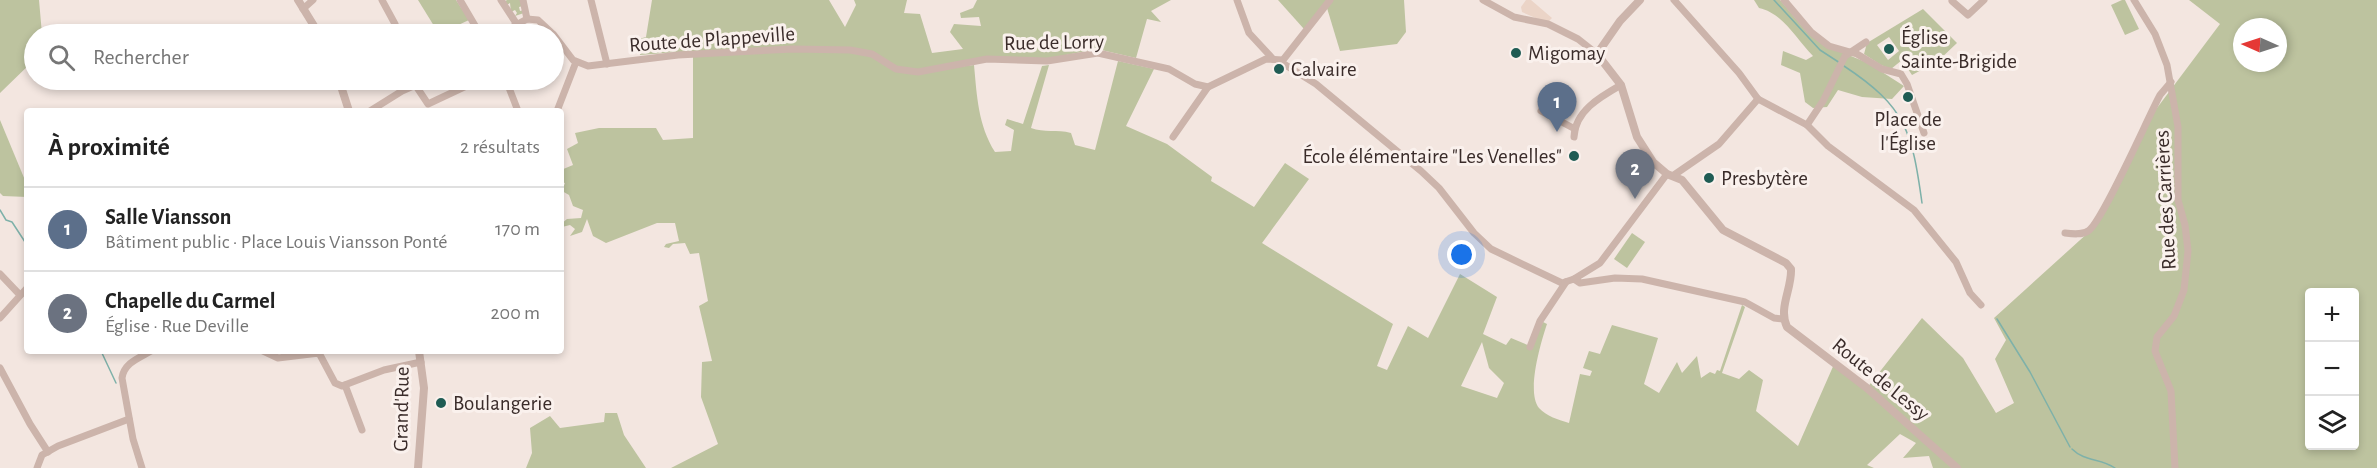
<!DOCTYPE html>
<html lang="fr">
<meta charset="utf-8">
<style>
:root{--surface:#fff;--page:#f2f2f2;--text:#222;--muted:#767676;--line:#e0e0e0;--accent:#1f5c54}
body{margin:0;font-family:"Alegreya Sans",sans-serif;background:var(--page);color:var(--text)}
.controls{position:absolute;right:18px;bottom:18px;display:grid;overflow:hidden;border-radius:6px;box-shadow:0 3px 9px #0003}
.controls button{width:54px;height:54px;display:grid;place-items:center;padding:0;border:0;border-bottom:2px solid var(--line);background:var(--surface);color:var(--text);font:30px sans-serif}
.compass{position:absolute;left:2233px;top:18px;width:54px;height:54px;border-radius:50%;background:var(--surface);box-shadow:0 3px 9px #0003;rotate:273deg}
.you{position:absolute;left:1462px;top:255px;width:21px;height:21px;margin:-15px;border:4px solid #fff;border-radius:50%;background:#1a73e8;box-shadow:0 0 0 9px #1a73e833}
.badge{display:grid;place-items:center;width:39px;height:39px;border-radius:50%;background:var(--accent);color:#fff;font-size:20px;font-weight:700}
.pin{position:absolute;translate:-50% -50px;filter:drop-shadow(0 2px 3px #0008)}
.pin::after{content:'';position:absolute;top:32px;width:21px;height:18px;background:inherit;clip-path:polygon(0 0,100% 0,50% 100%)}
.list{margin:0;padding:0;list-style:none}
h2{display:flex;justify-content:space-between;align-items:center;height:78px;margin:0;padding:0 24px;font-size:26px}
h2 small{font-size:20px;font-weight:400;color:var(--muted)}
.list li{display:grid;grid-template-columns:39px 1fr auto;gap:18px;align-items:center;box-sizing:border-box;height:84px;padding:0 24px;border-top:2px solid var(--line)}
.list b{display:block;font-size:22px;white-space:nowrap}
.list p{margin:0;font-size:20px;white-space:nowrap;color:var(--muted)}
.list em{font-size:20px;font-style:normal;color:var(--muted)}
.icon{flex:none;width:33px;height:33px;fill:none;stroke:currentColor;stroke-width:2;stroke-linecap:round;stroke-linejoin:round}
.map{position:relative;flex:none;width:2377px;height:468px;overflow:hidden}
.search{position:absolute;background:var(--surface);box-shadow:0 3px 9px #0003;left:24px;top:24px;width:540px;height:66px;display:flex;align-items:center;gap:15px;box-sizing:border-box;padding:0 21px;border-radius:33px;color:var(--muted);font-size:22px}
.panel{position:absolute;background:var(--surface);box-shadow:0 3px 9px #0003;left:24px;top:108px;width:540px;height:246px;border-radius:6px}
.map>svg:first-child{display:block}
.green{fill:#bdc39f;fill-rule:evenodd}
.plaza{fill:#ebd4c7}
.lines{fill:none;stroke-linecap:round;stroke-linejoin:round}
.stream{stroke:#7eb1a9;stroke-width:1.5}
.minor{stroke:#ccb4ab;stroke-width:7}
.tertiary{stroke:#ccb4ab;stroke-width:8}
.poi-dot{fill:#1f5c54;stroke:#faf1ed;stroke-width:2}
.labels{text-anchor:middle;stroke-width:6;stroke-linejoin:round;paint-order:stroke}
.poi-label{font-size:21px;fill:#3a2c2a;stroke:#faf1ed;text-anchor:start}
.street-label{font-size:21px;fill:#3a2c2a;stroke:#faf1ed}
</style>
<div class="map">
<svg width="2377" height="468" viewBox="0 0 2377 468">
<rect width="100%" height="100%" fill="#f3e6e0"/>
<!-- green -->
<g class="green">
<path d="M0 0H39L42 34H34V60L0 93Z"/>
<path d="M418 0H456L469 20 439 34Z"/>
<path d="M507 0H522L523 6 519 7 520 11 524 10V13L515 16 517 13 515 10 511 12 510 3 507 5 504 2Z"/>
<path d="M652 0H829L845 27 856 5 854 0H907L904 13 920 14 932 53 963 49 950 32 954 24 981 26 979 17 961 18 960 13 973 8 977 0H1171L1151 11 1161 22 1147 19 1136 58 1097 49 1046 59 998 57 949 68 974 65C977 96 978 125 995 152L1011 151 1014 130 1005 125 1007 119 1023 124 1042 66 1049 65 1031 128C1044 133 1057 129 1071 133L1075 145 1095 150 1118 61 1154 69 1126 126 1167 144 1212 177 1211 181 1254 207 1285 163 1309 179 1262 243 1393 324 1377 366 1387 370 1408 326 1428 338 1460 274 1497 297 1483 334 1506 345 1511 338 1530 346 1543 322 1547 324C1541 342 1526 392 1539 408 1546 416 1559 420 1569 423L1580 374 1590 376 1592 371 1583 368 1589 351 1600 354 1612 325 1658 338 1644 384 1659 393 1677 362 1682 373 1697 356 1701 378 1710 372 1715 374 1717 370 1720 371 1742 305 1745 307 1722 373 1739 379 1749 370 1763 380 1756 411 1798 446 1835 362 1867 388 1922 318 1963 358 1996 413 2014 403 1995 359 2006 340 1994 318 2090 231 2142 128 2220 24 2189 0H2377V468H1933L1929 456 1903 458 1916 443 1900 434 1867 465 1874 468H671L718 444 701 397 702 362 712 361 699 306 708 301 699 253 690 254 685 243 673 244 669 248 664 247 666 244 679 241 675 223H657L606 243 593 236 587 219 582 232 570 236 575 229 570 225 562 227 561 233V224L567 219 581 218 583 210 573 206 569 195 562 191 565 183 561 182V170L573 165 567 149 578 143 575 133 599 128H656L663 140 693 138V55L677 52 640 55 639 39 646 37ZM2242 27H2278V63H2242ZM2310 292H2354V446H2310ZM1482 342 1489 368 1504 383 1497 398 1461 386Z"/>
<path d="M1278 0H1327L1304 29Z"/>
<path d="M1333 0H1404L1406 32 1397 44 1340 51 1327 8Z"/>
<path d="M1754 0H1780L1808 33 1824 45 1868 63 1904 86 1892 99 1862 97 1838 90 1827 107 1813 108 1805 102 1800 73 1781 65 1783 51 1806 60 1813 56C1796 39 1783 13 1759 8Z"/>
<path d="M2122 0H2125L2139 29 2125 35 2111 5Z"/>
<path d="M1923 9 1957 43 1938 61 1912 75 1902 60 1891 69 1881 65 1864 54 1867 43ZM1889 37 1899 51 1888 60 1877 45Z"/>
<path d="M0 120 27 185V197L3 196 0 193Z"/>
<path d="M1632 233 1645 242 1627 268 1614 259Z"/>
<path d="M605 413H617L624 435 646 468H526L532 453 530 428 550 416 560 428 604 422Z"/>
</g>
<!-- plaza -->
<path class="plaza" d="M1526 0H1531L1552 18 1547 23 1522 12 1521 7Z"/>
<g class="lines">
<!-- stream -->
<g class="stream">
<path d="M1774 0 1820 50 1840 63"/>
<path d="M1844 66C1906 107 1912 131 1922 203"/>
<path d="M0 210 6 220 12 222 27 245"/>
<path d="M1997 319 2030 372 2070 447"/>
<path d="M101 351 116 383"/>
<path d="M2072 449C2085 462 2101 458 2115 468"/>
</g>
<!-- minor -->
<g class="minor">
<path d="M382 0 395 24"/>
<path d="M460 0 480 34"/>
<path d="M501 0 516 23"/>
<path d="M523 0 527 19"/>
<path d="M591 0 607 64"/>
<path d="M1237 0 1249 33 1273 59"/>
<path d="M1483 0 1514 17 1548 24 1578 39 1597 54"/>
<path d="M1674 0 1739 73 1758 99 1807 125 1823 101 1845 56 1866 42"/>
<path d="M1784 0 1811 32 1829 46 1857 54 1882 69 1901 74 1907 84 1924 133"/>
<path d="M2134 0 2155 34 2167 65 2178 127V200L2185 225 2188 251 2184 290 2174 316 2157 337 2155 351 2171 391 2175 468"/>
<path d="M1952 1 1968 15 1984 0"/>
<path d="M303 9 313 0"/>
<path d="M500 34 527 19 538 20 553 34"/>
<path d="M554 35 573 60 588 66 678 55 793 49 850 50 872 54 896 69 918 72 987 59 1047 61 1098 53 1169 69 1195 84 1208 87 1266 59 1283 60 1330 0"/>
<path d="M1279 61 1316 84 1421 171 1439 188 1474 233 1491 249 1562 283 1574 279 1580 283 1615 278 1642 279 1745 302 1774 318 1783 319"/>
<path d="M506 80 518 111"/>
<path d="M416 86 428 104 479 80"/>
<path d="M370 111 402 91 427 80"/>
<path d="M557 111 576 62"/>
<path d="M1541 111 1575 129"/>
<path d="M1807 125 1828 146 1914 210 1956 262 1970 293 1981 305"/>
<path d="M1173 137 1208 87"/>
<path d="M1574 137C1575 111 1600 97 1621 85"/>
<path d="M1674 175 1719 144 1758 99"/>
<path d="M2065 233C2073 234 2082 235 2088 231 2102 223 2148 117 2160 95L2171 82"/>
<path d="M0 274 20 295"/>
<path d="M1574 279 1600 263 1667 174"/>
<path d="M0 318 27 288"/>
<path d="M1530 347 1540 321 1566 282"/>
<path d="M263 351 278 358 319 353 335 383 342 386 384 370 421 362"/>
<path d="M0 368 30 424 48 452"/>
<path d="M345 385 362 430"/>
<path d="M37 468 42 455 58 446 129 419"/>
<path d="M142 468 133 439 122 378C124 363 139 358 151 351"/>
</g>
<!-- tertiary -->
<g class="tertiary">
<path d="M298 0 319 34"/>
<path d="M1640 0 1620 21 1597 54 1621 85 1637 137 1653 162 1667 174 1682 180 1723 230 1786 263 1791 269C1792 289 1778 308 1787 327L1867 388 1957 468"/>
<path d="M339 80 349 111"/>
<path d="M418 468 424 388 419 351"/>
</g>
</g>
<!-- markers -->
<g class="poi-dot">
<circle cx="1889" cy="49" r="6"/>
<circle cx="1516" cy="53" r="6"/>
<circle cx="1279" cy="69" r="6"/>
<circle cx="1908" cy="97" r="6"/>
<circle cx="1574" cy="156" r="6"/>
<circle cx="1709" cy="178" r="6"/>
<circle cx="441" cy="403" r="6"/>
</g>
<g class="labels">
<!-- poi labels -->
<g class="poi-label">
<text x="1901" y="44">Église<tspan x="1901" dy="24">Sainte-Brigide</tspan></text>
<text x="1528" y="60">Migomay</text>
<text x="1291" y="76">Calvaire</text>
<text x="1908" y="126" text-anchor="middle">Place de<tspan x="1908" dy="24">l'Église</tspan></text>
<text x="1562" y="163" text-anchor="end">École élémentaire "Les Venelles"</text>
<text x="1721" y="185">Presbytère</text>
<text x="453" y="410">Boulangerie</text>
</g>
<!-- street labels -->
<g class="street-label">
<text transform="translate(712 39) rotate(-4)" y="7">Route de Plappeville</text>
<text transform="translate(1054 42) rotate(-1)" y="7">Rue de Lorry</text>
<text transform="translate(2165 200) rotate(-93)" y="7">Rue des Carrières</text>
<text transform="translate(1881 379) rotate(39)" y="7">Route de Lessy</text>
<text transform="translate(401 409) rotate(-89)" y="7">Grand'Rue</text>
</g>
</g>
</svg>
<div class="controls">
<button>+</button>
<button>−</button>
<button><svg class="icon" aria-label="layers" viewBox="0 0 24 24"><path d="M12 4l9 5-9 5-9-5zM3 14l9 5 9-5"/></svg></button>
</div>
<svg class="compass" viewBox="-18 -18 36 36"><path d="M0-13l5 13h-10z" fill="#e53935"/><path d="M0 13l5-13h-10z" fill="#767676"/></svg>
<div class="you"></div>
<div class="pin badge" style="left:1557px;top:132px;background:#5c6f8a">1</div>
<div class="pin badge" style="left:1635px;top:199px;background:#6b7280">2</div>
<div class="search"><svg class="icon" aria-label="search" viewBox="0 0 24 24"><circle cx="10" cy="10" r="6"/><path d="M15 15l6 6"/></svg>Rechercher</div>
<section class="panel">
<h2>À proximité<small>2 résultats</small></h2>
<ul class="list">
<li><span class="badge" style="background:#5c6f8a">1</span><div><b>Salle Viansson</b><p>Bâtiment public · Place Louis Viansson Ponté</p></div><em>170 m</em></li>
<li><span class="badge" style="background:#6b7280">2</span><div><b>Chapelle du Carmel</b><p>Église · Rue Deville</p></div><em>200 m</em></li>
</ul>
</section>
</div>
